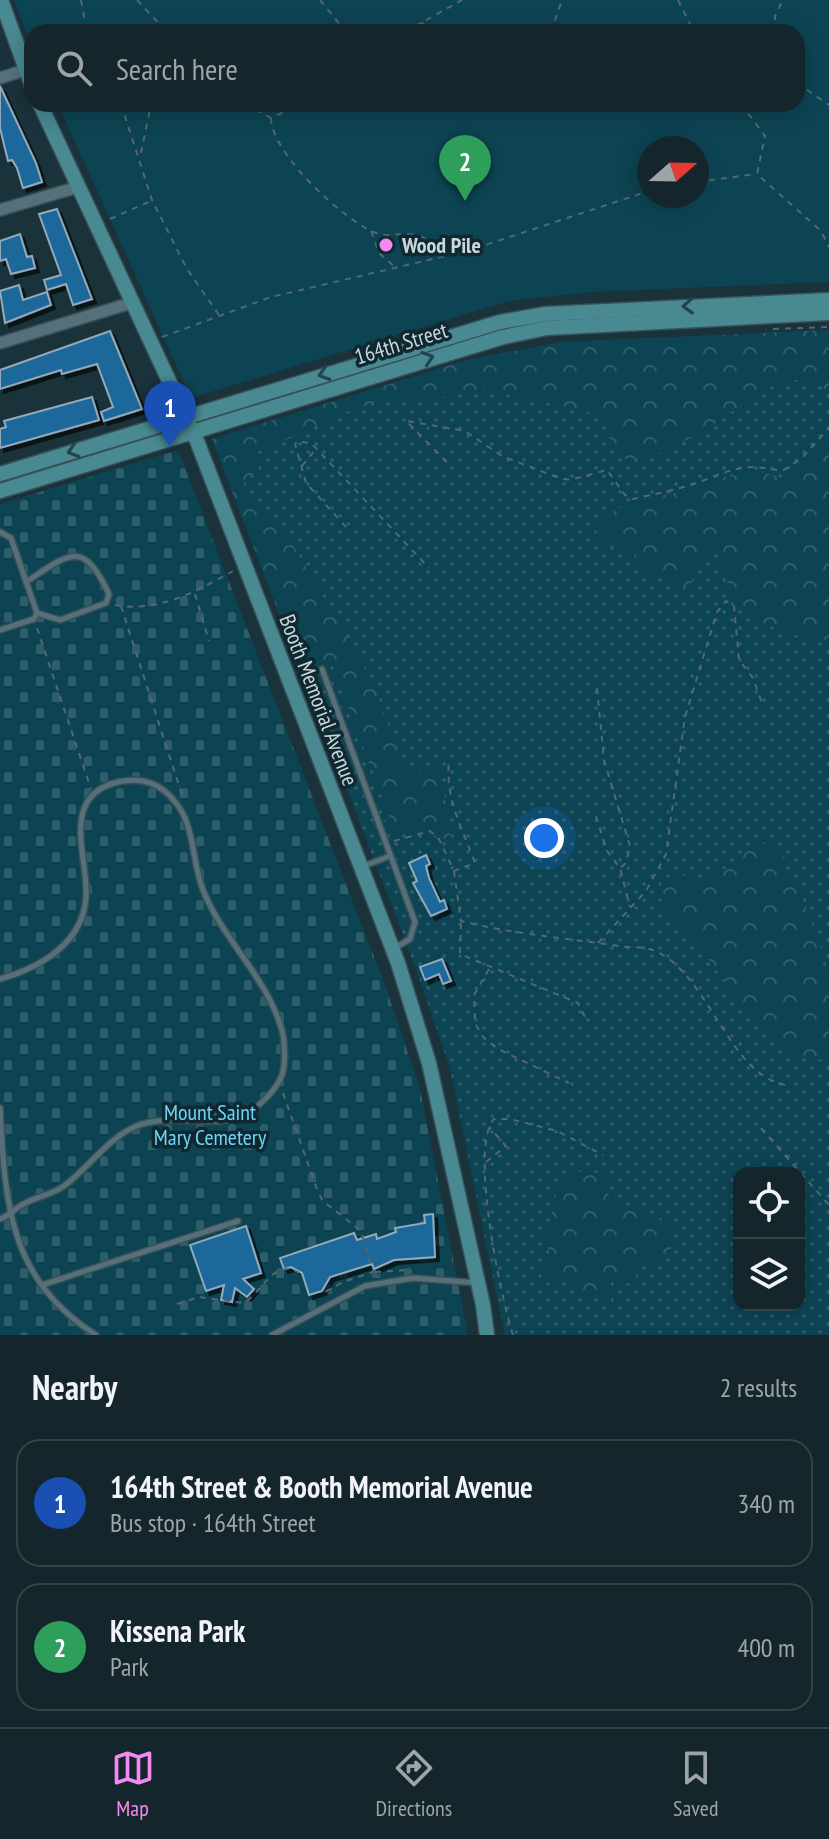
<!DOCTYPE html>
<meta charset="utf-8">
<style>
:root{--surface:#14262c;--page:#213238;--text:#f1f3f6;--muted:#9da5a9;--line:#334348;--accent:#f38af2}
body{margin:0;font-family:"PT Sans Narrow",sans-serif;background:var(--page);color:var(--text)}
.controls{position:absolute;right:24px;bottom:24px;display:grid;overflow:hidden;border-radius:16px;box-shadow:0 4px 20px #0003}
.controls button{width:72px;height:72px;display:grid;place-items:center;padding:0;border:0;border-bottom:2px solid var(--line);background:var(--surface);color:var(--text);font:40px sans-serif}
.compass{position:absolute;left:637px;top:136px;width:72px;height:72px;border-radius:50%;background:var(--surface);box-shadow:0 4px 20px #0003;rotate:70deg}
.you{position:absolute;left:544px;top:838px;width:28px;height:28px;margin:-20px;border:6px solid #fff;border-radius:50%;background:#1a73e8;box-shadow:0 0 0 12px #1a73e833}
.badge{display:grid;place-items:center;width:52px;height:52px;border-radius:50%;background:var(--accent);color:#fff;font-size:26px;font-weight:700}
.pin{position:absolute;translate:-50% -66px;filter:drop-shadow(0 2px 4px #0008)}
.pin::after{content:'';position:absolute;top:42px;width:28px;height:24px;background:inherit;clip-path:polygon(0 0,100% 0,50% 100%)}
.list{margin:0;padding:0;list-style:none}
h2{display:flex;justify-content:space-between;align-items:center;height:104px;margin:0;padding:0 32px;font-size:34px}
h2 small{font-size:26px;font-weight:400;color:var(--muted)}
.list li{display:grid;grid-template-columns:52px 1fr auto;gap:24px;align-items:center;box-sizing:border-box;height:128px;margin:0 16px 16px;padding:0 16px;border:2px solid var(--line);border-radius:24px}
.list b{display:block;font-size:30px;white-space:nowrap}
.list p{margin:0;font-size:26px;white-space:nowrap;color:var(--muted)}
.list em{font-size:26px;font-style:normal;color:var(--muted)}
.icon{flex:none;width:44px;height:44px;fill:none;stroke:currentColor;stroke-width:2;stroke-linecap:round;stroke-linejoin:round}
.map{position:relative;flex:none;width:829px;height:1335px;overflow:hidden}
.search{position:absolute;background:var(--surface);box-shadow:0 4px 20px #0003;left:24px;right:24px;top:24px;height:88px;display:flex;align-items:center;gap:20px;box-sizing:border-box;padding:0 28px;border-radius:24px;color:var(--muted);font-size:30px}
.sheet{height:392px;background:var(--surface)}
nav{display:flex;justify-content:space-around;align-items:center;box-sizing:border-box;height:112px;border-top:2px solid var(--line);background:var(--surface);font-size:22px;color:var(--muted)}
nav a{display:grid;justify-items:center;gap:4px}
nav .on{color:var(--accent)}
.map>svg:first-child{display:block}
.grass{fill:url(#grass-dots);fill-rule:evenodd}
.forest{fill:url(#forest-crowns)}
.cemetery{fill:url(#cemetery-stones)}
.park{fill:#0d4453;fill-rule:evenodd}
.building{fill:#1c689a;stroke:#94a9ba;stroke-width:2;filter:url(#shadow)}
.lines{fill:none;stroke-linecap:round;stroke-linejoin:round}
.lane-casing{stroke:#3a4f56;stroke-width:8}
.street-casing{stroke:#3a4f56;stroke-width:14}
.secondary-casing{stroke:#3a4f56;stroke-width:17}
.path{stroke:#53686f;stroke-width:2;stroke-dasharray:6 6;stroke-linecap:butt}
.lane{stroke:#56707a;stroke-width:5}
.street{stroke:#56707a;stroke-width:11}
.secondary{stroke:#488992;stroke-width:14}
.oneway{stroke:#21454d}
.poi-dot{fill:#f38af2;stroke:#102830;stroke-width:3}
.labels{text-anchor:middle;stroke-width:7;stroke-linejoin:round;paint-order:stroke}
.poi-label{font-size:22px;font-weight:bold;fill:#c9d8dd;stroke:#102830;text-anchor:start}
.street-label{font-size:22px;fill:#c9d8dd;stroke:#102830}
.park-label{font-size:22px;fill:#6bd6f8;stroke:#102830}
</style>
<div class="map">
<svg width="829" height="1335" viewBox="0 0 829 1335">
<defs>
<pattern id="grass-dots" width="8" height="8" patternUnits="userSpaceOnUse" patternTransform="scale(2)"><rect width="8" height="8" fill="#0d4453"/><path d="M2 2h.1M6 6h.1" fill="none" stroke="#2f5e6b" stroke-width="1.8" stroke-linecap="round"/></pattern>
<pattern id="forest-crowns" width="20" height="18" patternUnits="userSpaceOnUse" patternTransform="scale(2)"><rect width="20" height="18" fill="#0d4453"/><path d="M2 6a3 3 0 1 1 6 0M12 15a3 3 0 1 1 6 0" fill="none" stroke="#2f5e6b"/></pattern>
<pattern id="cemetery-stones" width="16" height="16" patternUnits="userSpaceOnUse" patternTransform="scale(2)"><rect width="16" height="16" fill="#0d4453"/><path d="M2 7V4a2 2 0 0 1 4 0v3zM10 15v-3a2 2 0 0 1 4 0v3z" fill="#2f5e6b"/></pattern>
<filter id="shadow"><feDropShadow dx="4" dy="4" stdDeviation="0" flood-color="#0009"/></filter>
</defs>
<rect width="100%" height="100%" fill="#1a323a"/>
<!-- grass -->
<path class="grass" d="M829 330V1335H505L449 1065 416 969 212 439 467 360 563 342ZM739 1173H799V1305H739Z"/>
<!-- forest -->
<g class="forest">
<path d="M829 330V393C799 362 755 394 730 413 711 428 682 443 660 453 646 460 632 459 617 458L601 415 484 389 433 399H389L354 409 256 453 259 469 243 481 249 498 284 530 358 655 378 696 404 768 409 775 436 765 442 779 451 838 439 839 430 831 389 834 383 821 390 818 332 664 302 673 212 439 467 360 563 342Z"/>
<path d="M829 440V640L806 639 744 616 723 574 719 553 699 560 692 582 679 592 662 577 650 576 634 553 596 541V523L628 502 680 492 719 478 761 472 783 478Z"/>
<path d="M755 838 785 856 779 870 795 877 829 972V1066L826 1061 785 1051 748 1012 691 936 667 917 661 898V879L688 874 690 881C719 878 739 860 755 838Z"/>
<path d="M588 1171 607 1175 609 1199 615 1204 640 1208 673 1228 670 1257 644 1264 629 1286 611 1282V1301C605 1300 596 1299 591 1296 567 1285 578 1270 545 1284L540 1273 549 1252 546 1240 559 1180 567 1173Z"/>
</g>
<!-- cemetery -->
<path class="cemetery" d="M178 450 385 985 420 1089 468 1335H0V504Z"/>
<!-- park -->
<path class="park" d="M14 0H829V282L592 292 509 301 191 398 58 104H797V32H32V46ZM649 148H697V196H649Z"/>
<!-- building -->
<g class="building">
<path d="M0 86 36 163 42 182 23 188 17 168 12 160 8 161 0 128Z"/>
<path d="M57 209 92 299 73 305 66 284 47 290 44 280 61 275 39 214Z"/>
<path d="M20 234 27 257 32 256 35 268 11 274 6 259 0 261V241Z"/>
<path d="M19 285 23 300 47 292 51 305 5 323 0 291Z"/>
<path d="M110 331 142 409 104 421 101 412 113 407 97 364 62 374 61 370 0 389V370Z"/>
<path d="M92 397 99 420 0 448V429L6 427 4 421Z"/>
<path d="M426 855 430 864 426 866 429 878 440 902 444 900 447 909 431 916 413 883 417 881 409 863Z"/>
<path d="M442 959 451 981 443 984 439 974 425 980 420 967Z"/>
<path d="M433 1214 435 1257 394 1260 374 1269 372 1264 330 1277 322 1291 309 1295 302 1273 291 1267 284 1269 280 1258 354 1233 357 1240 376 1234 377 1239 396 1232 395 1228 425 1223 424 1215Z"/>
<path d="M246 1226 261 1273 243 1279 254 1289 247 1297 235 1288 232 1302 221 1300 224 1285 206 1291 190 1245Z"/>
</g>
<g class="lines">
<!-- lane casing -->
<g class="lane-casing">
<g id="lane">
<path d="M0 532 11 538 37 613 34 619 0 630"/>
<path d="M26 582C70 553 83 539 109 594L106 603 60 620 37 613"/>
<path d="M322 669 415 922 410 939 393 949"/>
<path d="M361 867 390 856"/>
<path d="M0 979C39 968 83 944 86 897 89 859 58 796 118 782 143 777 161 783 176 803 195 826 192 863 203 890 222 938 266 977 281 1027 285 1039 286 1062 282 1075 278 1086 269 1096 260 1104 222 1137 185 1110 139 1125 109 1136 89 1168 64 1186 50 1196 33 1197 20 1206 12 1211 9 1216 0 1219"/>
<path d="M0 1108C5 1201 8 1279 96 1335"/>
<path d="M42 1285 238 1221"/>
<path d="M272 1335 365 1286 413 1278 478 1283"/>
</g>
</g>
<!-- street casing -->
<g class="street-casing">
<g id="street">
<path d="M0 78 25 70"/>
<path d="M0 210 78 187"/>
<path d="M0 343 131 303"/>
</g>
</g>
<!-- secondary casing -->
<g class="secondary-casing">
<g id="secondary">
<path d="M1 0 32 86"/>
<path d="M40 104 197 441 398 963 429 1063 483 1305 487 1335"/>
<path d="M0 474 500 322 545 314 829 300"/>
<path d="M0 491 503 337 547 328 829 313"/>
</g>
</g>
<!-- path -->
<g class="path">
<path d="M81 0 87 32"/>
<path d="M137 0 167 32"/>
<path d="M320 0 346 32"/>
<path d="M678 0 694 32"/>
<path d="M421 22 433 32"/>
<path d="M154 32V21"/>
<path d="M405 32 462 0"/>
<path d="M551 32 562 0"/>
<path d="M775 32V16L783 0"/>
<path d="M797 83 829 105"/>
<path d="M121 104 152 200 187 269 219 315"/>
<path d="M245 104 271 118 301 104"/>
<path d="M741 104 765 136 757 174 821 231 829 247"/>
<path d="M271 118C271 153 344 221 376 233 389 238 405 231 419 236 436 242 444 252 464 252L649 191"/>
<path d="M141 153 151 104"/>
<path d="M697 182 756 174"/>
<path d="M110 219 151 201"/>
<path d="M371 231 379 253 396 268"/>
<path d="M773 329 829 327"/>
<path d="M162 337 271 297 458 253"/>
<path d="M447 462 406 421 465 431 502 456 559 478 570 480 607 470 625 495 633 499C655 494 681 489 702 481 736 468 745 463 782 471L801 459 829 428"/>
<path d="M302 466 315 450"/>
<path d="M346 527 306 483 295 444 299 441 312 444 429 568"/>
<path d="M195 594 209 641"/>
<path d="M115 605C158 613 197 591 233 571"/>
<path d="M121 606 182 795"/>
<path d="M37 628 91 789"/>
<path d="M597 688 604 760 630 846 626 863 620 868"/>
<path d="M596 816 607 851 620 868 630 907"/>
<path d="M394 841 430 831 439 839 454 871 475 863C462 828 445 798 449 760"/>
<path d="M454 871 461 921C513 934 566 938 619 946 630 948 645 946 655 951 709 974 729 1076 786 1085"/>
<path d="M461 923 460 954 578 1003 587 1021"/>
<path d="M598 943 646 891 666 854 685 717 717 612 726 601 734 606 739 660 753 678 763 706"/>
<path d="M489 969 474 995 475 1023 483 1037 498 1049 569 1083"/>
<path d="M283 1093 318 1192 323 1201 361 1231 373 1272 343 1282 325 1292"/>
<path d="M761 1128 829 1205"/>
<path d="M486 1162 506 1146 489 1127"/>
<path d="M375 1272 408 1270"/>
<path d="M177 1304 199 1297 243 1303C262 1294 273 1257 299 1273"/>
<path d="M513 1335C501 1299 469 1146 494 1119H510L557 1131 603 1155"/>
</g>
<!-- lane -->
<use href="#lane" class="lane"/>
<!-- street -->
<use href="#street" class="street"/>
<!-- secondary -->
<use href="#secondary" class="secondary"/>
</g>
<!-- one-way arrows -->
<defs><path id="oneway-chevron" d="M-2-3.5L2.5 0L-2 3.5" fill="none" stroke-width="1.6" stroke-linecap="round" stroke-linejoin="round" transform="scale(2)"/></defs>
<g class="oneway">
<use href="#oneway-chevron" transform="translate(688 306) rotate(178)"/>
<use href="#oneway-chevron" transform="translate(428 358) rotate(-18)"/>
<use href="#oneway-chevron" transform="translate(324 374) rotate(163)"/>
<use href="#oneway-chevron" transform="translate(73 451) rotate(163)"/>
</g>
<!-- markers -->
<circle class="poi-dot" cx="386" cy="245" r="8"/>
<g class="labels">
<!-- poi labels -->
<g class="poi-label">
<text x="402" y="253">Wood Pile</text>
</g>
<!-- street labels -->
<g class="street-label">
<text transform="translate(401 343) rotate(-17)" y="8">164th Street</text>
<text transform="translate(319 700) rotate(69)" y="8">Booth Memorial Avenue</text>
</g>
<!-- park labels -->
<g class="park-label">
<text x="210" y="1120">Mount Saint<tspan x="210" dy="25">Mary Cemetery</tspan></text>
</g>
</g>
</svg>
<div class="controls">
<button><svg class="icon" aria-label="locate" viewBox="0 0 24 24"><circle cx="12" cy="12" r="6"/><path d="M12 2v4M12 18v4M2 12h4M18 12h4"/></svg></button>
<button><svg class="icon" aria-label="layers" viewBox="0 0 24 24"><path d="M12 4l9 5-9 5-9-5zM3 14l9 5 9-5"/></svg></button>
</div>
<svg class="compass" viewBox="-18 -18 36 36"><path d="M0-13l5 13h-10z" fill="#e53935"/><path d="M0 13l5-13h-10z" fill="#9da5a9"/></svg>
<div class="you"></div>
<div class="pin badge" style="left:170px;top:447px;background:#1a4fb4">1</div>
<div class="pin badge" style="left:465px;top:201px;background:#2e9e5b">2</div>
<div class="search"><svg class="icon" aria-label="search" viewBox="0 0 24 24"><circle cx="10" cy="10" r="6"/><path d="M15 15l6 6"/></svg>Search here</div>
</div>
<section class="sheet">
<h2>Nearby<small>2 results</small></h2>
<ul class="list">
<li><span class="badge" style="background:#1a4fb4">1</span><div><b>164th Street &amp; Booth Memorial Avenue</b><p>Bus stop · 164th Street</p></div><em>340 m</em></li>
<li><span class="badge" style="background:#2e9e5b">2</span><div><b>Kissena Park</b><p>Park</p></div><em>400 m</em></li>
</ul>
</section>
<nav>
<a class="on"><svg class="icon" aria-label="map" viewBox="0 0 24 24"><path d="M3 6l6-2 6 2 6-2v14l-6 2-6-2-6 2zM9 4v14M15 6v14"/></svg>Map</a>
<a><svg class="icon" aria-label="directions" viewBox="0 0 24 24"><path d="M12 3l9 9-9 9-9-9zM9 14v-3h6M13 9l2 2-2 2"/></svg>Directions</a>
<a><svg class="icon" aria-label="saved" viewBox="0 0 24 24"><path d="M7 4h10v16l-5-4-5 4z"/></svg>Saved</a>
</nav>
